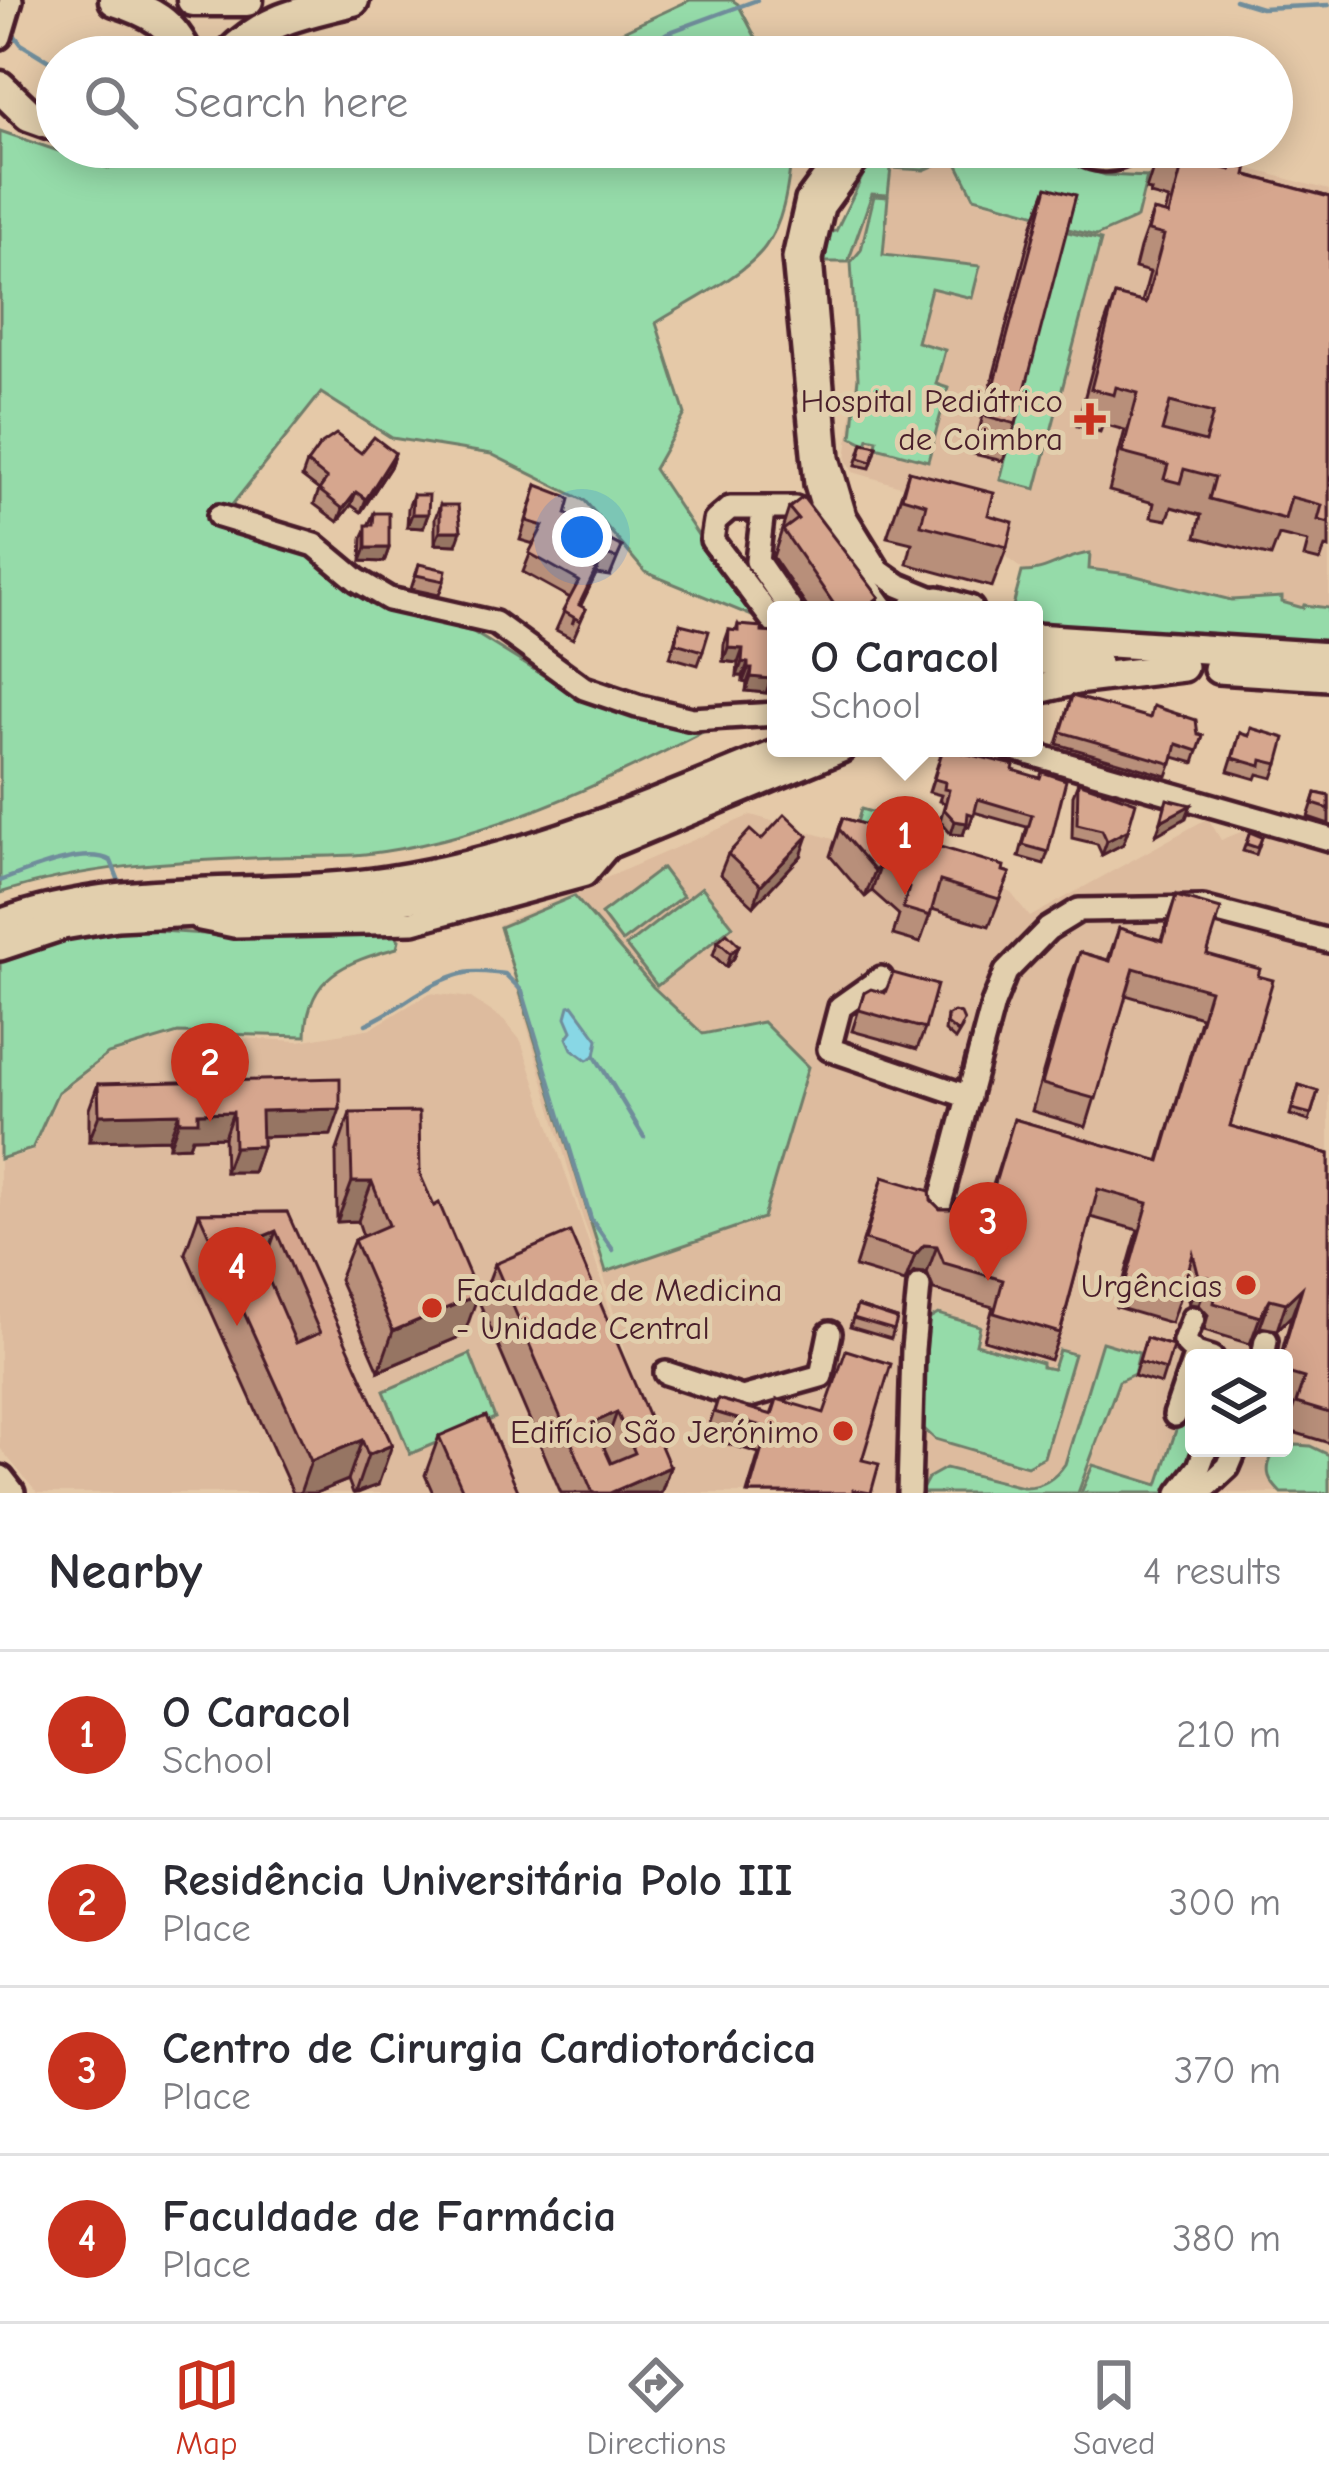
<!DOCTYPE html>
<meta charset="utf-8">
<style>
:root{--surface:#fff;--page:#f2f2f3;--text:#2b2b33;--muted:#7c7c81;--line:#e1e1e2;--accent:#c8321e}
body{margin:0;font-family:"Comic Neue",sans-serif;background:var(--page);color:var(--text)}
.controls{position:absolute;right:36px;bottom:36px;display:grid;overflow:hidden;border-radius:12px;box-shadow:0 6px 30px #0003}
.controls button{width:108px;height:108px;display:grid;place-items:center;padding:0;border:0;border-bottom:3px solid var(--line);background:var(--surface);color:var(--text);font:60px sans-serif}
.you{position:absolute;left:582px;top:537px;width:42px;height:42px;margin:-30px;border:9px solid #fff;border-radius:50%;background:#1a73e8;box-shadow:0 0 0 18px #1a73e833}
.badge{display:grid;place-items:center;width:78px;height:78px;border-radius:50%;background:var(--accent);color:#fff;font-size:39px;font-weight:700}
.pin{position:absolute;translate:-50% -99px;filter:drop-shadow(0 3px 6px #0008)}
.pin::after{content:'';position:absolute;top:63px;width:42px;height:36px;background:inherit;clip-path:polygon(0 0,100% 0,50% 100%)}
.popup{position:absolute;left:767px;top:601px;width:276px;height:156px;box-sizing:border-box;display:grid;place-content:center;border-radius:12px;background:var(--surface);filter:drop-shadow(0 3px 9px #0005);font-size:39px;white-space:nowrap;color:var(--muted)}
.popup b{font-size:45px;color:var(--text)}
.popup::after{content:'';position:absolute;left:50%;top:100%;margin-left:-24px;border:24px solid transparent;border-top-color:var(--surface)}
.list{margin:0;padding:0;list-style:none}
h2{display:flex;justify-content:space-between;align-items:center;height:156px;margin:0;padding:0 48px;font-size:51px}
h2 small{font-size:39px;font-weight:400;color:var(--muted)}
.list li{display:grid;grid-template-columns:78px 1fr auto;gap:36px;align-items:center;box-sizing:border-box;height:168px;padding:0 48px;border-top:3px solid var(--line)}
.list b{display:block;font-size:45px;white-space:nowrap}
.list p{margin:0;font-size:39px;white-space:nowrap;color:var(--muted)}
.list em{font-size:39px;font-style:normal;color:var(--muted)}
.icon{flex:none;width:66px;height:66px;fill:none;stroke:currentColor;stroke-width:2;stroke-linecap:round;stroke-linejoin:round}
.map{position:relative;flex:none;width:1329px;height:1493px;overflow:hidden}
.search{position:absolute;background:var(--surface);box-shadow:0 6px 30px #0003;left:36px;right:36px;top:36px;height:132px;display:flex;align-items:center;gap:30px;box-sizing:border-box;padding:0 42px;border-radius:66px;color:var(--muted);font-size:45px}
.sheet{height:828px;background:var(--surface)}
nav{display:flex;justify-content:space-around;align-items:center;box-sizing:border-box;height:168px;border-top:3px solid var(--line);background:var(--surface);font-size:33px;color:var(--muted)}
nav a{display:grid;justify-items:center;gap:6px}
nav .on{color:var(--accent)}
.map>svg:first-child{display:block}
.built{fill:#ddbb9e;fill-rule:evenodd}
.green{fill:#95dba9;stroke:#707d6a;stroke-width:3}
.water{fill:#88d7e5;stroke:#6f8d9b;stroke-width:3}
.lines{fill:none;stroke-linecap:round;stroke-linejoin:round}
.stream{stroke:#6f8d9b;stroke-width:4.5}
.minor-casing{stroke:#4a1f2b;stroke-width:30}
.major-casing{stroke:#4a1f2b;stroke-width:36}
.highway-casing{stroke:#4a1f2b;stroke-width:39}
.minor{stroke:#e2cfad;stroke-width:21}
.major{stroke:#e2cfad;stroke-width:27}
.highway{stroke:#e2cfad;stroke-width:30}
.wall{fill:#b88f7a;stroke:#4a1f2b;stroke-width:3}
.shaded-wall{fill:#967463;stroke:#4a1f2b;stroke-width:3}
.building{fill:#d6a68e;stroke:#4a1f2b;stroke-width:3;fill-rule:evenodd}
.poi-dot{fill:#c8321e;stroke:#e2cfad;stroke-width:4.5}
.labels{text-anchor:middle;stroke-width:10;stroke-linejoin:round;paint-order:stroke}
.poi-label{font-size:33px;fill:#4a1f2b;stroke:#e2cfad;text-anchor:end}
</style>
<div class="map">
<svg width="1329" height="1493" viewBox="0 0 1329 1493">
<rect width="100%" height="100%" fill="#e5c9a8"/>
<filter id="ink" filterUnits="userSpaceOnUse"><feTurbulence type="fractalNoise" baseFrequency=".00833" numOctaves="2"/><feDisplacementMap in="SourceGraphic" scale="24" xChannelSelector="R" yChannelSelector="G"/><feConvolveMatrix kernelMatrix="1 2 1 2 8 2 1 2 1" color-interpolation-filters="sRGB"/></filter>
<g filter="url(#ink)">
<!-- built -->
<g class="built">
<path d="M1154 154 1209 164 1211 158 1329 190V644L1034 624V610H1013L1023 570 1007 558 975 508 853 472 846 460 856 378 850 261 873 194 889 195 891 169 924 171 954 157 973 199 1040 216V223L1096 238 1138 218Z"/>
<path d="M751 815 1001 888 1011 893 1030 917 1208 818 1221 840 1248 829 1329 850V1493H663L603 1273 583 1219 498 925ZM1194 1358H1284V1448H1194Z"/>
<path d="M430 993 471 998 504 1020 521 1041 600 1276 660 1493H37L0 1448V1161L33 1151 60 1093 109 1056 178 1035 299 1041 372 1028Z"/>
</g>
<!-- green -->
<g class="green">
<path d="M690 0H732L738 4 766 57H568Z"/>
<path d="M0 131 108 168 158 166 189 147H793C788 180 786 219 765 247 744 276 687 303 656 323L685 414 654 469 752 616 645 572 585 501 491 454 392 438 321 393 216 525 307 554 373 606 473 632 580 698 701 733C594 788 486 840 365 854 335 857 303 856 273 857 180 861 89 864 0 893Z"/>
<path d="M898 147H1048L1064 160 1105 175 1147 177 1137 218 1096 236 1040 222 1041 215 974 197 954 157 924 170 891 168 888 195 872 194 848 262H825L829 232 836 231 864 173Z"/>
<path d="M874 196 888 197 883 255 980 266 972 298 931 288 917 342 945 350 936 384 948 388 928 461 876 447 877 440 868 438 866 444 852 437 858 378 851 262 861 250Z"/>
<path d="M1064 231 1101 240 1036 489 1000 480Z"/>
<path d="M1090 553 1089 569 1128 574 1231 600 1282 597V602L1303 608 1304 605 1329 608V644L1046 626 1034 624V610H1012L1022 572C1046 573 1066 555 1090 553Z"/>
<path d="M861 809 933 830 924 861 852 840Z"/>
<path d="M662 868 683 896 622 942 601 914Z"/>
<path d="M702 887 733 926 657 986 626 946Z"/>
<path d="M574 896 653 987 703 1034 763 1022 808 1067 763 1218 606 1272 500 927Z"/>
<path d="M118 928 233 936 392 933 399 940 397 948C346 962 307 975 306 1036L178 1033 108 1054 58 1092 32 1149 0 1159V962L65 938Z"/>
<path d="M938 1314 980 1326 976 1344 1042 1363V1367L1053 1369 1059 1350 1074 1354 1044 1457 1027 1466 935 1439 920 1425 923 1323Z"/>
<path d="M1102 1342 1139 1353 1134 1374 1119 1381 1078 1493H920L928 1478 946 1468 1022 1487C1042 1488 1055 1479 1065 1464Z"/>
<path d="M470 1354 495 1418 410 1454 384 1391Z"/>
<path d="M1194 1375V1448H1197L1169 1493H1081L1093 1465 1158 1485Z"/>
<path d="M1296 1445 1310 1446 1329 1455V1493H1281C1269 1481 1264 1472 1272 1456Z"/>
</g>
<!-- water -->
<path class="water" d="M573 1005 598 1039 595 1056 587 1060 572 1049 567 1038 572 1031 566 1017 569 1006Z"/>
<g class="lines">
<!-- stream -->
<g class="stream">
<path d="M1235 0 1261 8 1329 5"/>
<path d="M10 29 21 44 57 66"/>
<path d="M634 57 667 33 757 0"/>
<path d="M0 881C26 871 86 846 111 861L119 881 127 886"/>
<path d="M366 1024C399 1010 430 980 465 973 477 970 492 973 505 974L522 991 591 1219 613 1250"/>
<path d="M595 1056 644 1137"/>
</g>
<!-- minor casing -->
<g class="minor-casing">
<g id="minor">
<path d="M0 37 11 0"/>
<path d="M846 147 807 200 794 258 816 484 827 521 846 556 885 610"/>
<path d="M878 147 858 159 823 207 811 259 828 458 845 516 879 571 899 585 938 601"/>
<path d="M1073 147C1094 164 1116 164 1137 147"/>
<path d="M763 510 757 561 791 610"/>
<path d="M219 516 315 545 357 580 389 599 495 623 584 688 637 706 692 719 776 714"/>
<path d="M776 625 712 540 715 521 730 508H795L815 517"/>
<path d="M1010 748 1329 839"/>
<path d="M200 919 234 926 413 922 585 875 613 842"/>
<path d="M881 978 840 1007 829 1049 969 1097"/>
<path d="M935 1222 993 1004 1006 972 1048 929 1079 910 1203 908 1329 941"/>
<path d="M1193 1318 1184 1341 1196 1353 1212 1358"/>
<path d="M1263 1358 1266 1340"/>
<path d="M666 1373 742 1398 821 1376 830 1333"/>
<path d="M1175 1415 1194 1359"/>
<path d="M909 1493 913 1349 919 1286"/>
<path d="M1179 1493 1199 1467 1206 1448"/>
<path d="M1200 1493 1228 1467 1236 1448"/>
</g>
</g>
<!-- major casing -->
<g class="major-casing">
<g id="major">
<path d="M912 610 938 601 969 610"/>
<path d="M1034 638 1329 657"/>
<path d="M1034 660 1096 661"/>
<path d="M1218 669 1329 676"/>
<path d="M1034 690 1076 680 1183 667"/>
<path d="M0 924C121 879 248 899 373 883 520 864 656 803 792 748"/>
<path d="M0 946 63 925 117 916 374 903 453 892 613 842 841 748"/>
<path d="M0 1480 10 1493"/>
</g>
</g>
<!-- highway casing -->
<g class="highway-casing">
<g id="highway">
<path d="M115 0C149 11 173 22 187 57"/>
<path d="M193 0H247"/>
<path d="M227 57C265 18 302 13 353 0"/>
<path d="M0 87 29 115 57 125"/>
</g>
</g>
<!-- minor -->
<use href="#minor" class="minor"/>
<!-- major -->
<use href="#major" class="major"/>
<!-- highway -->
<use href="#highway" class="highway"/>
</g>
<!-- wall -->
<g class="wall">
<path d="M1160 147 1188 159 1329 197V548L1325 547 1320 561 1304 557 1308 542 1279 535 1271 556 1196 537 1201 515 1172 507 1167 520 1151 517 1154 503 1109 491 1125 430 1103 424 1100 432 1077 426 1102 332 1115 295 1142 302 1150 272 1135 268 1140 248 1153 211 1165 214 1169 200 1150 195 1151 191 1146 190Z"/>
<path d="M1047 187 1016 424 1003 461 973 454 1033 224Z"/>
<path d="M863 443 877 446 870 468 856 465Z"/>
<path d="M361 453H395L390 467 361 512 351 505 338 522 314 504 319 490 302 477 307 463Z"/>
<path d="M909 471 988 515 1007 547 992 587 907 564 912 543 887 537Z"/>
<path d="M537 485 575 523 622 547 610 576 596 574 580 606 586 609 573 639 556 630 570 598 523 572 534 544 520 540Z"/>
<path d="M413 495 428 514 423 528 407 527 408 508Z"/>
<path d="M440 505 456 545 435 544V518Z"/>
<path d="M789 508 879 597 874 610H809L773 557Z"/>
<path d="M374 513 389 548 384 562 361 561 362 538Z"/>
<path d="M419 564 444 581 439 595 411 589Z"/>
<path d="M680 624 703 651 698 665 670 657Z"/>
<path d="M738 625 766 693 746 691 747 683 743 682V676H737L738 663 723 661 724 644 729 630 736 631Z"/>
<path d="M1072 696 1203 736 1194 763 1174 757 1167 776 1057 744Z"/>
<path d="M1240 733 1278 764 1273 778 1258 774 1256 779 1228 771Z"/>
<path d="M943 748 1013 770 1048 852 1044 864 1019 857 1027 827 974 812 969 827 966 826 963 835 951 834 940 821 945 803 939 801 941 795 929 792Z"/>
<path d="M1078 782 1128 830 1123 844 1102 855 1097 844 1072 838 1073 795Z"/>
<path d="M1316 793 1329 796V824L1308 817Z"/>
<path d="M843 818 1010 873 989 926 932 909 920 943 893 935 899 915 872 891 865 897 830 856Z"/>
<path d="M1250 832 1262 837 1256 855 1243 851Z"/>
<path d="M761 840 801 856 754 906 720 874 728 854Z"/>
<path d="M1176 896 1207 954 1230 1126 1329 1154V1443L1286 1430 1294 1405 1284 1402V1358H1280L1292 1315 1277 1330 1260 1327 1250 1344 1204 1330 1208 1315 1199 1305 1189 1304 1184 1284 1171 1323 1116 1307 1138 1230 1091 1217 1060 1333 1050 1360 984 1340 993 1307 934 1290 927 1273 914 1272 905 1282 855 1267 883 1177 931 1200 940 1209 986 1207 1014 1119 1159 1161 1201 1017 1126 995 1086 1127 1032 1111 1070 979 1080 952 1108 960 1119 928 1161 940Z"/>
<path d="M718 941 739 945 734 958 726 967 713 955Z"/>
<path d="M864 993 925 1029 917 1049 852 1031Z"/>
<path d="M947 1016 962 1028 955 1040 945 1031Z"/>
<path d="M98 1084 331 1135 262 1137V1146L253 1172H225L224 1137 192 1138 189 1146 169 1147V1139L89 1141V1109Z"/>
<path d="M1299 1085 1318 1091 1309 1121 1290 1115Z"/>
<path d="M350 1113 420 1174 464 1335 379 1371 339 1279 354 1240 363 1236 358 1221 337 1222 336 1153Z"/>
<path d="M287 1212 378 1485 358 1493H353L348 1480 316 1493H293L185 1253 199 1213Z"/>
<path d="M495 1264 670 1467 661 1493H561L480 1304Z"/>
<path d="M857 1306 897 1319 891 1339 850 1327Z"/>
<path d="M1146 1338 1173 1346 1161 1384 1134 1376Z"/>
<path d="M718 1399 771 1415 777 1399 862 1460 871 1493H747L759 1453 705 1437Z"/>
<path d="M439 1436 519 1493H433L425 1475Z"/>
</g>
<!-- shaded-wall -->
<g class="shaded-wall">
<path d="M395 453 390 467 361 512 366 499Z"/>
<path d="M356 492 351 505 338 522 343 509Z"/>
<path d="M412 514H428L423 528 407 527Z"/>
<path d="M440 531H461L456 545 435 544Z"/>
<path d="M366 548H389L384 562 361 561Z"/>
<path d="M603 555 596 574 572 624 579 605Z"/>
<path d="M728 648 743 649 738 663 723 661Z"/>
<path d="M742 662 748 663 743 676H737Z"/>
<path d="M748 669H752L747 683 743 682Z"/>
<path d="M751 677 771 679 766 693 746 691Z"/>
<path d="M1191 805 1186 818 1156 835 1161 821Z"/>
<path d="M955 821 967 823 963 835 951 834Z"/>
<path d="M1128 830 1123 844 1102 855 1107 841Z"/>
<path d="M808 836 801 856 754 906 761 885Z"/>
<path d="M881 864 872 891 865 897 875 871Z"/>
<path d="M739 945 734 958 726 967 731 953Z"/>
<path d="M340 1109 331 1135 252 1137 261 1111Z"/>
<path d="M233 1112 224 1137 192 1138 189 1146 169 1147 179 1121 198 1113Z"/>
<path d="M179 1113 169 1139 89 1141 99 1115Z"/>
<path d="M262 1146 253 1172H225L234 1147Z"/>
<path d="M352 1182H372L358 1221 337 1222Z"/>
<path d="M276 1231 262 1270 252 1241Z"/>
<path d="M924 1245 937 1246 927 1273 914 1272 905 1282 915 1255Z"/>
<path d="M1199 1277H1209L1199 1305 1189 1304Z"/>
<path d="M1302 1288 1292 1315 1277 1330 1286 1303Z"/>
<path d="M478 1295 464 1335 379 1371 393 1331Z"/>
<path d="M1270 1299 1260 1327 1250 1344 1260 1317Z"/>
<path d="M617 1412 603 1452 593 1423Z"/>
<path d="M362 1440 348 1480 316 1493H300L311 1461Z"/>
<path d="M392 1445 378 1485 355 1493 368 1455Z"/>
<path d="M670 1467 661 1493H610Z"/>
</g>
<!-- building -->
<g class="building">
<path d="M1161 147H1191L1188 159 1231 170 1233 162 1248 166 1246 175 1329 197V523L1318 520 1322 505 1291 497 1285 519 1209 499 1215 477 1184 469 1180 483 1164 479 1168 465 1122 453 1138 393 1116 387 1114 395 1091 389 1115 295 1146 303 1164 235 1148 231 1153 211 1169 215 1183 163 1164 158 1165 154 1159 153ZM1170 402 1213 413 1205 442 1162 431Z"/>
<path d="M1047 187 1076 195 1016 424 986 416Z"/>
<path d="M336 434 361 453 374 437 395 453 366 499 356 492 343 509 319 490 327 479 307 463 320 445Z"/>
<path d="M863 443 877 446 872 462 859 458Z"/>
<path d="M909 471 994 493 988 515 1013 522 1007 547 921 525 926 504 902 497Z"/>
<path d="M537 485 566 496 570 499 566 514 577 519 575 523 622 547 617 558 603 555 579 605 586 609 580 621 563 611 579 581 529 553 543 526 527 521Z"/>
<path d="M413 495H429L428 514H412Z"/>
<path d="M803 497 879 597 866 608 867 610H838L783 530 798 519 789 508Z"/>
<path d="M440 505H458L461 531H440Z"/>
<path d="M374 513H389V548H366V525H373Z"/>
<path d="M419 564 446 570 444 581 416 575Z"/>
<path d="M680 624 709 631 703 651 675 643Z"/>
<path d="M738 625 762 627V632L776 633 771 679 751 677 752 669H748V663L742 662 743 649 728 648 729 630 738 631Z"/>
<path d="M1072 696 1150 718 1153 706 1196 720 1198 735 1203 736 1198 751 1177 744 1172 764 1061 732Z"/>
<path d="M1251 728 1285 738 1278 764 1262 760 1261 766 1233 758 1240 733 1249 736Z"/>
<path d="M943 748 1014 765 1013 770 1040 778 1042 772 1066 780 1048 852 1023 845 1032 815 978 799 974 815 968 813 967 823 955 821 944 809 949 790 944 789 945 782 934 779Z"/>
<path d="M1078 782 1136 802 1128 830 1107 841 1102 830 1077 824Z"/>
<path d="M1316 793 1329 796V809L1313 804Z"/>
<path d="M1167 799 1191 805 1161 821Z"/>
<path d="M785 814 808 836 761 885 728 854 750 830 761 840Z"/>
<path d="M843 818 1004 866 1003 871 1010 873 999 899 940 881 930 916 903 908 909 888 881 864 875 871 839 829Z"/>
<path d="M1250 832 1262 837 1258 848 1246 844Z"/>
<path d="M1176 896 1221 909 1207 954 1260 969 1258 976 1273 980 1230 1126 1329 1154V1413L1296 1403 1304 1378 1284 1372V1358H1281L1302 1288 1286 1303 1270 1299 1260 1317 1214 1303 1217 1287 1209 1277H1199L1193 1254 1181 1296 1126 1280 1148 1203 1098 1189 1060 1333 994 1313 1003 1280 944 1263 937 1246 924 1245 915 1255 865 1240 883 1177 930 1191 931 1200 940 1209H950L959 1199 988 1207 1014 1119 1160 1161 1210 990 1134 968 1096 1099 1042 1084 1080 952 1110 961 1119 928 1163 941Z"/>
<path d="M727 933 739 945 731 953 718 941Z"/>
<path d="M893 973 937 985 925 1029 859 1010 864 993 871 989 885 993Z"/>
<path d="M954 1012 961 1014 964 1021 958 1033 947 1024V1016Z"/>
<path d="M340 1078V1109L261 1111 262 1146 234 1147 233 1112 198 1113V1121H179V1113L99 1115 98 1084Z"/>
<path d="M1299 1085 1318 1091 1311 1114 1292 1109Z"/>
<path d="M419 1112 420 1174 434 1206 439 1203 478 1295 393 1331 354 1240 389 1225 372 1182H352L350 1113Z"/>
<path d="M287 1212 392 1445 368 1455 362 1440 311 1461 199 1213ZM276 1231 320 1333 296 1343 252 1241Z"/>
<path d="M570 1232 670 1467 610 1493H593L495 1264ZM617 1412 635 1453 611 1463 593 1423Z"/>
<path d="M857 1306 897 1319 894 1330 853 1318Z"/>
<path d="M1146 1338 1173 1346 1166 1370 1139 1362Z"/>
<path d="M846 1350 891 1364 862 1460 879 1464 871 1493 853 1490V1493H749L768 1428 714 1412 718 1399 772 1415 777 1399 824 1413Z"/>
<path d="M486 1416 519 1493H464L439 1436Z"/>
</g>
</g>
<!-- markers -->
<g class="poi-dot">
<path d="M1084 401h12v12h12v12h-12v12h-12v-12h-12v-12h12z"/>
<circle cx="1246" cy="1285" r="12"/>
<circle cx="432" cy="1308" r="12"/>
<circle cx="843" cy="1431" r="12"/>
</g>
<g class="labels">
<!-- poi labels -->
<g class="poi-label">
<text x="1063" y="412">Hospital Pediátrico<tspan x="1063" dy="38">de Coimbra</tspan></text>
<text x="1222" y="1297">Urgências</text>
<text x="456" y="1301" text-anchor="start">Faculdade de Medicina<tspan x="456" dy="38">- Unidade Central</tspan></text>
<text x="819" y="1443">Edifício São Jerónimo</text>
</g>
</g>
</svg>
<div class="controls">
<button><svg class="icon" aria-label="layers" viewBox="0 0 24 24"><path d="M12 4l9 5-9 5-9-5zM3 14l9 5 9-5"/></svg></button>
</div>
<div class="you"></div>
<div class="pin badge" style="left:905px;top:895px">1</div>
<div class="popup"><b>O Caracol</b>School</div>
<div class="pin badge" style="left:210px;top:1122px">2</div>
<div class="pin badge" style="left:988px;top:1281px">3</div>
<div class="pin badge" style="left:237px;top:1326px">4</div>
<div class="search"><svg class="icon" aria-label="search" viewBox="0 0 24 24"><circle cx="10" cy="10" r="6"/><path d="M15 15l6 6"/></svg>Search here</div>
</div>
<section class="sheet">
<h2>Nearby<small>4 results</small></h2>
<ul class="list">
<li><span class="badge">1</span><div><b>O Caracol</b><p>School</p></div><em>210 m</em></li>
<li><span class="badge">2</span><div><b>Residência Universitária Polo III</b><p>Place</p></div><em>300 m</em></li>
<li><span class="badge">3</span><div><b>Centro de Cirurgia Cardiotorácica</b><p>Place</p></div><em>370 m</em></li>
<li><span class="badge">4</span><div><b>Faculdade de Farmácia</b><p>Place</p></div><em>380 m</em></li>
</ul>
</section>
<nav>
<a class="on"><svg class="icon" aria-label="map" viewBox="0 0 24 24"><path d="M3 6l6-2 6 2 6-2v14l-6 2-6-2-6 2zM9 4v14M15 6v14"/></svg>Map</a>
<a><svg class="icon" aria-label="directions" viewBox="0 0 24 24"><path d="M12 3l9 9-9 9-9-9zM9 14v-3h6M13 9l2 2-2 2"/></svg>Directions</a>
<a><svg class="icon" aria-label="saved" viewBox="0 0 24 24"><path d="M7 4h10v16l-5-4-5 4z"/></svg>Saved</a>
</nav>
